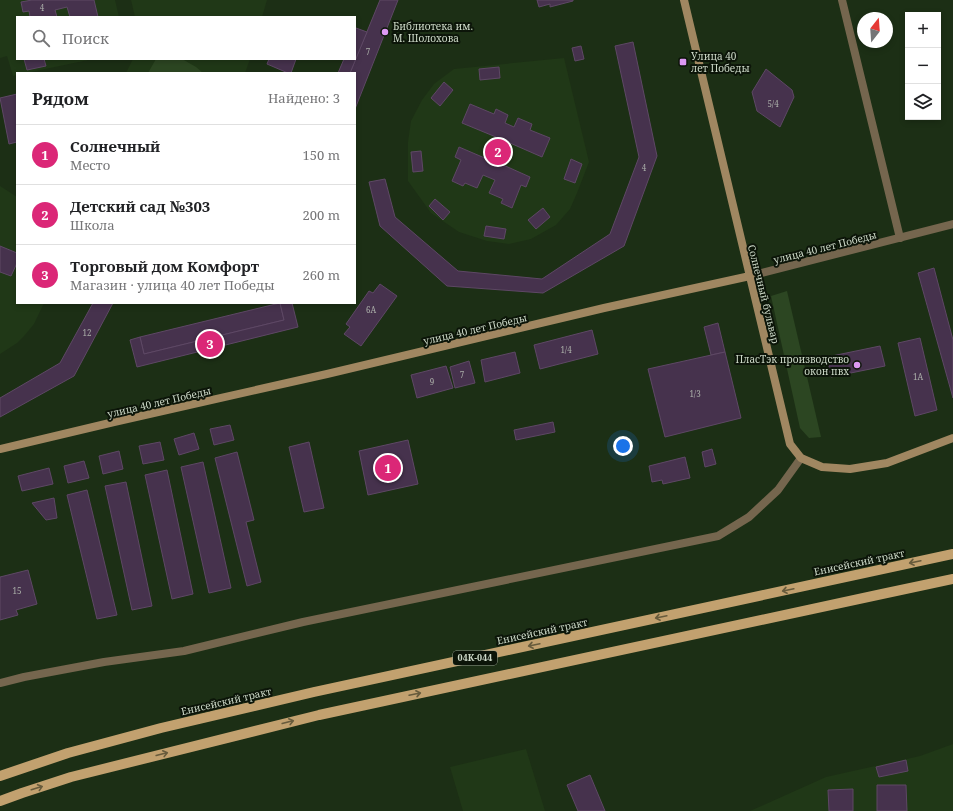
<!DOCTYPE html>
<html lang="ru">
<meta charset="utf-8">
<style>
:root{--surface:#fff;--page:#f6f6f6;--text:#202124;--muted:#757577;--line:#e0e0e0;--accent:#db2777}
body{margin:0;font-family:"Noto Serif",serif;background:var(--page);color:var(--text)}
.controls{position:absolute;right:12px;top:12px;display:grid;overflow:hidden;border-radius:0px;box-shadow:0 2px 6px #0003}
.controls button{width:36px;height:36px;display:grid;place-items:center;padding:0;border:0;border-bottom:1px solid var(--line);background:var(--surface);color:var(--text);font:20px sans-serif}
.compass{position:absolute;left:857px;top:12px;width:36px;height:36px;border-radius:50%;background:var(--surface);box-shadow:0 2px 6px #0003;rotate:17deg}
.you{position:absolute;left:623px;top:446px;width:14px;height:14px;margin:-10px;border:3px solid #fff;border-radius:50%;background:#1a73e8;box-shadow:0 0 0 6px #1a73e833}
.badge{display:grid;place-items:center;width:26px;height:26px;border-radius:50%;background:var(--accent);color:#fff;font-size:13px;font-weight:700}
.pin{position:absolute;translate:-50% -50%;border:2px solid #fff;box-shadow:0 1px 4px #0006}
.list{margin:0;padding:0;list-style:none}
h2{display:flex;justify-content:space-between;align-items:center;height:52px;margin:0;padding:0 16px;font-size:17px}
h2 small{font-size:13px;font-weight:400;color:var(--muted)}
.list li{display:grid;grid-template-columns:26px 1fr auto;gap:12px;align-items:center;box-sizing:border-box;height:60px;padding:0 16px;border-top:1px solid var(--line)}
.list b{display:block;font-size:15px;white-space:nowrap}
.list p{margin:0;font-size:13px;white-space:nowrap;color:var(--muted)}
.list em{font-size:13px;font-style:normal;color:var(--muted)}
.icon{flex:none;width:22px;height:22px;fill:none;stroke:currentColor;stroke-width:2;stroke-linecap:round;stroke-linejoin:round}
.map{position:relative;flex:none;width:953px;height:811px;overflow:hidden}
.search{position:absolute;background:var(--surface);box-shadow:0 2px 6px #0003;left:16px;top:16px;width:340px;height:44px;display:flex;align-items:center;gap:10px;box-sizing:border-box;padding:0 14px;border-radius:0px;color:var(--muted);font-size:15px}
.panel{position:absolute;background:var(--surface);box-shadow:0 2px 6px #0003;left:16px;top:72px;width:340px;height:232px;border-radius:0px}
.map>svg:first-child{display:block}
.built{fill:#203817}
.green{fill:#2c4622}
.building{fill:#46324d;stroke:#5e4865}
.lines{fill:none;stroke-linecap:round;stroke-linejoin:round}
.street{stroke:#75664e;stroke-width:8}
.secondary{stroke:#a08761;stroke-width:8}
.primary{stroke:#c2a16f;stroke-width:10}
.oneway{stroke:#675b3c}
.poi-dot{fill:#dd99f3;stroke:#0c1509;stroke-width:1.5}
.labels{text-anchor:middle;stroke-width:4;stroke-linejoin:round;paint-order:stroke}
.number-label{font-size:8px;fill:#abafa9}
.shield{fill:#0c1509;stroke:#939e8f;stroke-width:1}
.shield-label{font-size:9px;font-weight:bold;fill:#cdd9c8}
.poi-label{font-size:10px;fill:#cdd9c8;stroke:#0c1509;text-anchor:start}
.street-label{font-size:10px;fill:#cdd9c8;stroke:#0c1509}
</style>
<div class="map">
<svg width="953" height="811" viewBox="0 0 953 811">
<rect width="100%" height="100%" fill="#1c2f15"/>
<!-- built -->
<g class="built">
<path d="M0 0H115L119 17H17V59H93L26 73H17V75L13 76 7 56 0 58Z"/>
<path d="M131 0H267L262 17H135Z"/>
<path d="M564 58 589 162 577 193 570 209 556 225 531 239 509 244 487 241 459 232 431 213 408 181V142L411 121 422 100 434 84 454 69Z"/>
<path d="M133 59H250L245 73H126Z"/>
<path d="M0 186 17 197V303H44L34 324 24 336 17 343 0 354Z"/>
<path d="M953 744V811H750L826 777 920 756Z"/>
<path d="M526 749 545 811H463L450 767Z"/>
</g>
<!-- green -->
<g class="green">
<path d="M156 59H182L196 67 203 73H148Z"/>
<path d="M787 291 821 437 809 438 800 428 771 296Z"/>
</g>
<!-- building -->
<g class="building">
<path d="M32 0H94L98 17H70L67 7 55 10 57 17H30L29 11 23 12 21 2Z"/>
<path d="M380 0H398L355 109V73H350Z"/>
<path d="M537 0H573V1L550 7V4L539 7Z"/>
<path d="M356 28 367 32 350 73H338L344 59H355V31Z"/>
<path d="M633 42 657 156 624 246 543 293 447 286 380 226 369 182 385 179 395 217 458 271 542 279 610 234 639 157 615 46Z"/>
<path d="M581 46 584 59 575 61 572 48Z"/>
<path d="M24 59H44L46 66 27 70Z"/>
<path d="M269 59H296L291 73H288L267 64Z"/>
<path d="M499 67 500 78 480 80 479 69Z"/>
<path d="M766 69 792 90 794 97 780 127 757 111 752 92Z"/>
<path d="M444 82 453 90 440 106 431 98Z"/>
<path d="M17 94V142L9 144 0 98Z"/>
<path d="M470 104 494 114 496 109 508 115 505 123 514 127 518 118 532 124 530 130 550 138 542 157 510 143 501 164 530 177 526 187 521 185 512 208 501 203 503 199 489 193 495 180 483 175 477 188 465 183 463 186 452 181 461 160 455 157 459 147 487 159 496 137 462 123Z"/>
<path d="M421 151 423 171 413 172 411 152Z"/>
<path d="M571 159 582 164 575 183 564 179Z"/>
<path d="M435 199 450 212 443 220 429 206Z"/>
<path d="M543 208 550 217 536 229 528 220Z"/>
<path d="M486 226 506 229 504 239 484 236Z"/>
<path d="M0 246 17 253V263L11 276 0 272Z"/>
<path d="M934 268 953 340V398L918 273Z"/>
<path d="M380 284 397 296 361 346 344 334 350 327 346 324 369 291 373 293Z"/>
<path d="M93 303H113L74 376 0 417V398L60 363Z"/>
<path d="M280 303 284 320 144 354 140 337Z"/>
<path d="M280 303H292L298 327 137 367 130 340 140 337 144 354 284 320Z"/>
<path d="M718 323 725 352 711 355 704 327Z"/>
<path d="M592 330 598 354 540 369 534 345Z"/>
<path d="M920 338 937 410 915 416 898 343Z"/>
<path d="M880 346 885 366 831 377 827 357Z"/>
<path d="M515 352 520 373 485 382 481 360Z"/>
<path d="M725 352 741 418 665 437 648 369Z"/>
<path d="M469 361 475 383 455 388 450 367Z"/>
<path d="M446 366 453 388 417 398 411 375Z"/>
<path d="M553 422 555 432 516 440 514 430Z"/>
<path d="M230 425 234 440 214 445 210 429Z"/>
<path d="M194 433 199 449 179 455 174 439Z"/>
<path d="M408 440 418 484 368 495 359 451Z"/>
<path d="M160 442 164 460 143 464 139 446Z"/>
<path d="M309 442 324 508 304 512 289 447Z"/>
<path d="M712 449 716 464 705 467 702 452Z"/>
<path d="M119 451 123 469 103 474 99 456Z"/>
<path d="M237 452 254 520 246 522 261 582 247 586 215 458Z"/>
<path d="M685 457 690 478 663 484 662 480 652 482 649 466Z"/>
<path d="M84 461 89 478 68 483 64 466Z"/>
<path d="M203 462 231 588 209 593 181 467Z"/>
<path d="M49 468 53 484 22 491 18 476Z"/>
<path d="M167 470 193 594 172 599 145 475Z"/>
<path d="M126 482 152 606 132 610 105 486Z"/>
<path d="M87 490 117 615 97 619 67 495Z"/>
<path d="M54 498 57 518 46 520 32 503Z"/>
<path d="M28 570 37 604 16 610 18 615 0 620V577Z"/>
<path d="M906 760 908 771 879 777 876 767Z"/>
<path d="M590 775 605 811H578L567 785Z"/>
<path d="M877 785H906L907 811H877Z"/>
<path d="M853 789V811H829L828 790Z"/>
</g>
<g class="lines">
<!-- street -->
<g class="street">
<path d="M842 0 900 238"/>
<path d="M750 276 953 224"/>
<path d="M0 683 24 677 104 662 184 651 303 622 718 536 749 517 778 490 801 458"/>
</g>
<!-- secondary -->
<g class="secondary">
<path d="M684 0 790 444 801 458 822 467 850 469 887 463 953 438"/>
<path d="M0 449 114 422 327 374 604 308 750 276"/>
</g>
<!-- primary -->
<g class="primary">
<path d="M0 776 68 753 161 728 314 692 953 554"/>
<path d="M0 801 22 793 71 777 319 715 882 594 953 579"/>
</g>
</g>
<!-- one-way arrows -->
<defs><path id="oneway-shaft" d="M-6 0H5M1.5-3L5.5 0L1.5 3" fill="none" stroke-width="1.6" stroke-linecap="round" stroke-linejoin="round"/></defs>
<g class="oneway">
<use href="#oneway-shaft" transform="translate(915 562) rotate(168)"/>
<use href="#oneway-shaft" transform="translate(788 590) rotate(168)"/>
<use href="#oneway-shaft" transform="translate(661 617) rotate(168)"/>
<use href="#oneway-shaft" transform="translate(534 645) rotate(168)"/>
<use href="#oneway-shaft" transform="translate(415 694) rotate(-12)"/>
<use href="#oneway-shaft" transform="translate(288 722) rotate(-14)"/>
<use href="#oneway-shaft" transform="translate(162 754) rotate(-14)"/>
<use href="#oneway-shaft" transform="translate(37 788) rotate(-17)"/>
</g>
<!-- markers -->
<g class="poi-dot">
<circle cx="385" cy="32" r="4"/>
<rect x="679" y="58" width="8" height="8" rx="2"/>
<circle cx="857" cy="365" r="4"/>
</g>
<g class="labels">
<!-- number labels -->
<g class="number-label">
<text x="42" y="11">4</text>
<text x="368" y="55">7</text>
<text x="773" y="107">5/4</text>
<text x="644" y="171">4</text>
<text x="371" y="313">6А</text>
<text x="87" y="336">12</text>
<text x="566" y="353">1/4</text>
<text x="462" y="378">7</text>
<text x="918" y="380">1А</text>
<text x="432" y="385">9</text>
<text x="695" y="397">1/3</text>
<text x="17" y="594">15</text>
</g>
<!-- shield labels -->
<rect class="shield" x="453" y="651" width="44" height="14" rx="3"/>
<g class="shield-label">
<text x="475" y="661">04К-044</text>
</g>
<!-- poi labels -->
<g class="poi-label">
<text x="393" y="30">Библиотека им.<tspan x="393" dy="12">М. Шолохова</tspan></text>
<text x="691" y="60">Улица 40<tspan x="691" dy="12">лет Победы</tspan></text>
<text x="849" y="363" text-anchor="end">ПласТэк производство<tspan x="849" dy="12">окон пвх</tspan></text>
</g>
<!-- street labels -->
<g class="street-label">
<text transform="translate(825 247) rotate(-14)" y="4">улица 40 лет Победы</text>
<text transform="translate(764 294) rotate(76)" y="4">Солнечный бульвар</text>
<text transform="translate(475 329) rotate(-13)" y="4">улица 40 лет Победы</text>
<text transform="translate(159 402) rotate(-13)" y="4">улица 40 лет Победы</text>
<text transform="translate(859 562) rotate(-12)" y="4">Енисейский тракт</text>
<text transform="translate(542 631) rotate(-12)" y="4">Енисейский тракт</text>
<text transform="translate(226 701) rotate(-13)" y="4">Енисейский тракт</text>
</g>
</g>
</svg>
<div class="controls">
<button>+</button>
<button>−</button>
<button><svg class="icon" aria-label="layers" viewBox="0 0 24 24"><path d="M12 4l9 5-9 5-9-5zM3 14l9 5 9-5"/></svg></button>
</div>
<svg class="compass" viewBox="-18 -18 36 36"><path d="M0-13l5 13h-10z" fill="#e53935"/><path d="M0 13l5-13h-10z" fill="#757577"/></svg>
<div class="you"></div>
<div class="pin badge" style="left:388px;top:468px">1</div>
<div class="pin badge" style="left:498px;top:152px">2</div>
<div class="pin badge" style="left:210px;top:344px">3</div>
<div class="search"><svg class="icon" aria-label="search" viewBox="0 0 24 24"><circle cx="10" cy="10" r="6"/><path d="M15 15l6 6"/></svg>Поиск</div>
<section class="panel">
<h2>Рядом<small>Найдено: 3</small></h2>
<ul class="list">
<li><span class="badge">1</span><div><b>Солнечный</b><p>Место</p></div><em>150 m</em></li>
<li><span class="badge">2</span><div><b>Детский сад №303</b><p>Школа</p></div><em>200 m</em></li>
<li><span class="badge">3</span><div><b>Торговый дом Комфорт</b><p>Магазин · улица 40 лет Победы</p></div><em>260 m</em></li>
</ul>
</section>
</div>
